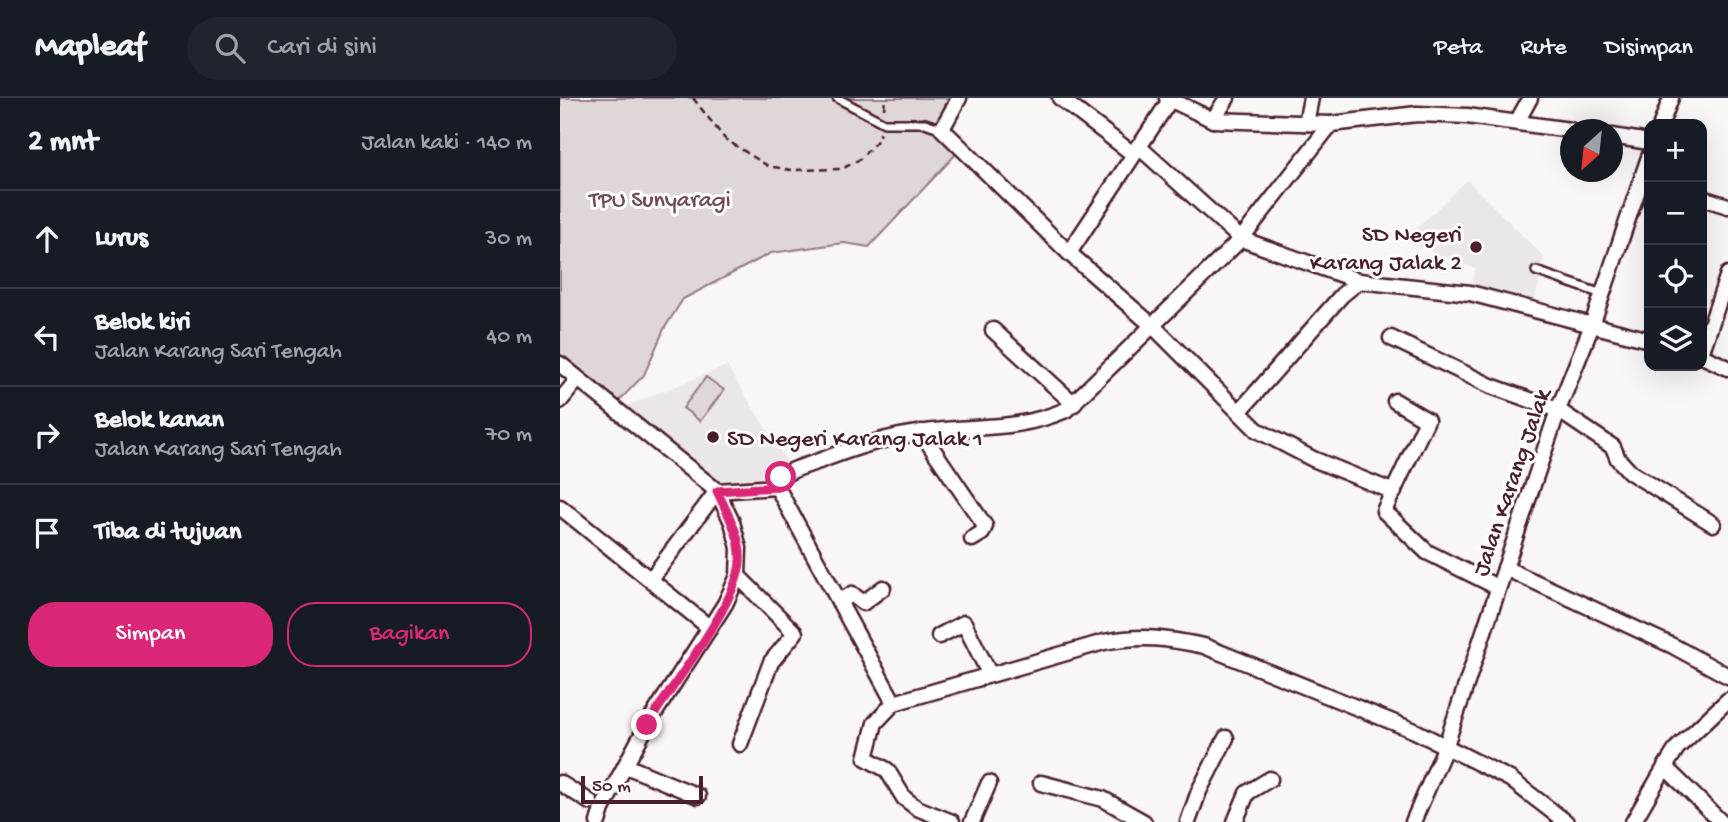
<!DOCTYPE html>
<html lang="id">
<meta charset="utf-8">
<style>
:root{--surface:#171b24;--page:#20242c;--text:#f1f3f6;--muted:#9ea1a6;--line:#363941;--accent:#db2777}
body{margin:0;font-family:"Gochi Hand",sans-serif;background:var(--page);color:var(--text)}
.controls{position:absolute;right:21px;top:21px;display:grid;overflow:hidden;border-radius:14px;box-shadow:0 7px 28px #0002}
.controls button{width:63px;height:63px;display:grid;place-items:center;padding:0;border:0;border-bottom:2px solid var(--line);background:var(--surface);color:var(--text);font:35px sans-serif}
.compass{position:absolute;left:1000px;top:21px;width:63px;height:63px;border-radius:50%;background:var(--surface);box-shadow:0 7px 28px #0002;rotate:207deg}
.scale{position:absolute;left:21px;bottom:18px;width:122px;box-sizing:border-box;padding-left:7px;border:4px solid #4a1f2b;border-top:0;font-size:19px;line-height:24px;white-space:nowrap;color:#4a1f2b;-webkit-text-stroke:5px #fff;paint-order:stroke}
.stop{position:absolute;width:21px;height:21px;margin:-16px;border:5px solid #db2777;border-radius:50%;background:#fff}
.stop.end{background:#db2777;border-color:#fff;box-shadow:0 2px 7px #0008}
.list{margin:0;padding:0;list-style:none}
h2{display:flex;justify-content:space-between;align-items:center;height:91px;margin:0;padding:0 28px;font-size:30px}
h2 small{font-size:23px;font-weight:400;color:var(--muted)}
.list li{display:grid;grid-template-columns:46px 1fr auto;gap:21px;align-items:center;box-sizing:border-box;height:98px;padding:0 28px;border-top:2px solid var(--line)}
.list b{display:block;font-size:26px;white-space:nowrap}
.list p{margin:0;font-size:23px;white-space:nowrap;color:var(--muted)}
.list em{font-size:23px;font-style:normal;color:var(--muted)}
.actions{display:flex;gap:14px;padding:21px 28px}
.actions a{flex:1;padding:16px 0;border:2px solid var(--accent);border-radius:28px;text-align:center;font-size:24px;color:var(--accent)}
.actions .main{background:var(--accent);color:#fff}
.icon{flex:none;width:38px;height:38px;fill:none;stroke:currentColor;stroke-width:2;stroke-linecap:round;stroke-linejoin:round}
.map{position:relative;flex:none;width:1168px;height:724px;overflow:hidden}
header{display:flex;align-items:center;gap:42px;box-sizing:border-box;height:98px;padding:0 35px;background:var(--surface);border-bottom:2px solid var(--line)}
header strong{font-size:33px}
nav{display:flex;gap:38px;margin-inline-start:auto;font-size:24px}
.search{width:490px;height:63px;background:var(--page);display:flex;align-items:center;gap:18px;box-sizing:border-box;padding:0 24px;border-radius:38px;color:var(--muted);font-size:26px}
main{display:flex}
aside{flex:1;background:var(--surface)}
.map>svg:first-child{display:block}
.built{fill:#ebe6e8}
.green{fill:#ded6d9;stroke:#947a82;stroke-width:2}
.lines{fill:none;stroke-linecap:round;stroke-linejoin:round}
.service-casing{stroke:#4a1f2b;stroke-width:12}
.minor-casing{stroke:#4a1f2b;stroke-width:19}
.path{stroke:#4a1f2b;stroke-width:2.5;stroke-dasharray:7 5;stroke-linecap:butt}
.service{stroke:#fff;stroke-width:7}
.minor{stroke:#fff;stroke-width:14}
.route{stroke:#db2777;stroke-width:9}
.poi-dot{fill:#4a1f2b;stroke:#fff;stroke-width:2.5}
.labels{text-anchor:middle;stroke-width:6;stroke-linejoin:round;paint-order:stroke}
.park-label{font-size:24px;fill:#6f4d56;stroke:#fff}
.poi-label{font-size:24px;fill:#4a1f2b;stroke:#fff;text-anchor:end}
.street-label{font-size:24px;fill:#4a1f2b;stroke:#fff}
</style>
<header>
<strong>Mapleaf</strong>
<div class="search"><svg class="icon" aria-label="search" viewBox="0 0 24 24"><circle cx="10" cy="10" r="6"/><path d="M15 15l6 6"/></svg>Cari di sini</div>
<nav><a>Peta</a><a>Rute</a><a>Disimpan</a></nav>
</header>
<main>
<aside>
<h2>2 mnt<small>Jalan kaki · 140 m</small></h2>
<ul class="list">
<li><svg class="icon" aria-label="ahead" viewBox="0 0 24 24"><path d="M12 20V5M6 11l6-6 6 6"/></svg><div><b>Lurus</b></div><em>30 m</em></li>
<li><svg class="icon" aria-label="left" viewBox="0 0 24 24"><path d="M17 20v-9H6M10 6l-5 5 5 5"/></svg><div><b>Belok kiri</b><p>Jalan Karang Sari Tengah</p></div><em>40 m</em></li>
<li><svg class="icon" aria-label="right" viewBox="0 0 24 24"><path d="M7 20v-9h11M14 6l5 5-5 5"/></svg><div><b>Belok kanan</b><p>Jalan Karang Sari Tengah</p></div><em>70 m</em></li>
<li><svg class="icon" aria-label="arrive" viewBox="0 0 24 24"><path d="M6 21V4h12l-3 4 3 4H6"/></svg><div><b>Tiba di tujuan</b></div></li>
</ul>
<div class="actions"><a class="main">Simpan</a><a>Bagikan</a></div>
</aside>
<div class="map">
<svg width="1168" height="724" viewBox="0 0 1168 724">
<rect width="100%" height="100%" fill="#f8f6f7"/>
<filter id="ink" filterUnits="userSpaceOnUse"><feTurbulence type="fractalNoise" baseFrequency=".0143" numOctaves="2"/><feDisplacementMap in="SourceGraphic" scale="14" xChannelSelector="R" yChannelSelector="G"/><feConvolveMatrix kernelMatrix="1 2 1 2 8 2 1 2 1" color-interpolation-filters="sRGB"/></filter>
<g filter="url(#ink)">
<!-- built -->
<g class="built">
<path d="M907 82 984 159 979 172 983 173 973 206 911 187 916 171 838 141 848 131 852 135Z"/>
<path d="M167 268 229 367 205 384 189 388 155 386 61 310Z"/>
</g>
<!-- green -->
<g class="green">
<path d="M0 0H392L377 25 396 56 309 149 284 145 211 155 123 201 104 231 84 277 58 304 0 256Z"/>
<path d="M146 279 164 292 140 323 123 310Z"/>
</g>
<g class="lines">
<!-- service casing -->
<g class="service-casing">
<g id="service">
<path d="M277 0 324 25H365L382 31"/>
<path d="M976 173 1042 196"/>
</g>
</g>
<!-- minor casing -->
<g class="minor-casing">
<g id="minor">
<path d="M399 0 382 31 509 155 594 229 697 332 753 361 834 394"/>
<path d="M500 0 573 56"/>
<path d="M607 0 653 22 771 26"/>
<path d="M653 22 667 0"/>
<path d="M957 24 970 0"/>
<path d="M746 25 751 0"/>
<path d="M1101 26 1111 0"/>
<path d="M1052 38 1089 44"/>
<path d="M578 48 681 141 799 183 910 195 1089 242"/>
<path d="M1142 100 1168 108"/>
<path d="M509 155 610 2"/>
<path d="M433 232 514 306"/>
<path d="M831 240 931 288 998 312 1053 349 1058 361 1070 374 1153 426"/>
<path d="M1142 253 1168 176"/>
<path d="M1142 258 1168 270"/>
<path d="M0 266 157 393 172 424 179 450 178 478 165 506 87 627 42 711 38 724"/>
<path d="M0 303 18 281"/>
<path d="M835 303 867 322 824 413 867 454 937 489"/>
<path d="M680 313 782 197 799 183"/>
<path d="M361 334 425 428 422 435 412 441"/>
<path d="M217 389 334 605 544 544C582 537 606 540 644 548L855 633 950 681 1006 724"/>
<path d="M217 389 218 382C229 371 247 368 262 362 293 350 326 339 359 335 414 326 451 335 506 312L681 141 771 26 857 16 907 18 1010 32"/>
<path d="M0 409 150 530"/>
<path d="M945 470 1113 548 1168 578"/>
<path d="M178 478 235 535 211 564 180 646"/>
<path d="M91 481 157 393 217 389"/>
<path d="M279 504 292 496 303 505 323 490"/>
<path d="M379 538 404 525 429 575"/>
<path d="M334 605 315 625 306 660 327 672 344 700 357 710 392 724"/>
<path d="M66 668 138 698"/>
<path d="M1105 669 1117 650 1168 602"/>
<path d="M0 685 30 704"/>
<path d="M481 685 543 701 584 724"/>
<path d="M412 724 429 685"/>
<path d="M628 724 639 693 666 640"/>
<path d="M675 724 687 695 710 681"/>
<path d="M853 724 885 650 998 312 1032 227 1089 59"/>
<path d="M1073 724 1105 669 1161 724"/>
</g>
</g>
<!-- path -->
<g class="path">
<path d="M133 0 165 41 208 68 231 72 282 71 300 61 316 44 320 35"/>
<path d="M324 11 325 0"/>
</g>
<!-- service -->
<use href="#service" class="service"/>
<!-- minor -->
<use href="#minor" class="minor"/>
</g>
</g>
<g class="lines" filter="url(#ink)">
<!-- route -->
<path class="route" d="M87 627C111 589 177 506 180 464 182 439 167 415 157 393L217 389 221 379"/>
</g>
<!-- markers -->
<g class="poi-dot">
<circle cx="916" cy="149" r="7"/>
<circle cx="153" cy="339" r="7"/>
</g>
<g class="labels">
<!-- park labels -->
<g class="park-label">
<text x="100" y="108">TPU Sunyaragi</text>
</g>
<!-- poi labels -->
<g class="poi-label">
<text x="902" y="143">SD Negeri<tspan x="902" dy="28">Karang Jalak 2</tspan></text>
<text x="167" y="347" text-anchor="start">SD Negeri Karang Jalak 1</text>
</g>
<!-- street labels -->
<g class="street-label">
<text transform="translate(950 384) rotate(-71)" y="8">Jalan Karang Jalak</text>
</g>
</g>
</svg>
<div class="controls">
<button>+</button>
<button>−</button>
<button><svg class="icon" aria-label="locate" viewBox="0 0 24 24"><circle cx="12" cy="12" r="6"/><path d="M12 2v4M12 18v4M2 12h4M18 12h4"/></svg></button>
<button><svg class="icon" aria-label="layers" viewBox="0 0 24 24"><path d="M12 4l9 5-9 5-9-5zM3 14l9 5 9-5"/></svg></button>
</div>
<svg class="compass" viewBox="-18 -18 36 36"><path d="M0-13l5 13h-10z" fill="#e53935"/><path d="M0 13l5-13h-10z" fill="#9ea1a6"/></svg>
<div class="scale">50 m</div>
<div class="stop" style="left:221px;top:379px"></div>
<div class="stop end" style="left:87px;top:627px"></div>
</div>
</main>
